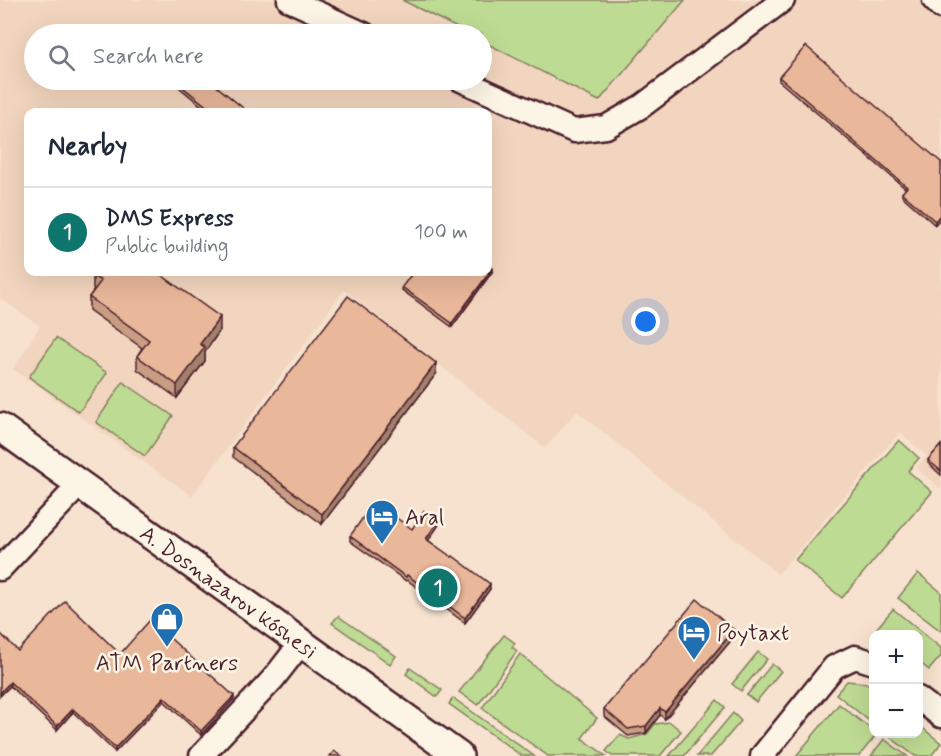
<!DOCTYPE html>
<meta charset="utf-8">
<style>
:root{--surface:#fff;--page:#f2f2f3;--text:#1f2937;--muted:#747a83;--line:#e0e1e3;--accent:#0f766e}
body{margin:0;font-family:Mynerve,sans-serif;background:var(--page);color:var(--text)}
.controls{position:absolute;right:18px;bottom:18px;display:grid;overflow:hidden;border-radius:12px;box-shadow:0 6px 24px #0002}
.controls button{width:54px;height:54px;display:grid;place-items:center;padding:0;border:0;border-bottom:2px solid var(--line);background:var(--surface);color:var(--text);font:30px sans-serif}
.you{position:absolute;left:646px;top:322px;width:21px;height:21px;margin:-15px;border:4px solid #fff;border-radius:50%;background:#1a73e8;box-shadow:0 0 0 9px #1a73e833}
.badge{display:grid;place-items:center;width:39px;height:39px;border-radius:50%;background:var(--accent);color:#fff;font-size:20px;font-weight:700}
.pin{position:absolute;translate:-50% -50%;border:3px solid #fff;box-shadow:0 2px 6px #0006}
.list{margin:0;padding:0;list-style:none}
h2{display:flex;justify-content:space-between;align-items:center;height:78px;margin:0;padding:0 24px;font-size:26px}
h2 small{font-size:20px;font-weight:400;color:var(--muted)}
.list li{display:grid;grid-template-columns:39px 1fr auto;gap:18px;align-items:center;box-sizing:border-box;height:90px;padding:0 24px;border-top:2px solid var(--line)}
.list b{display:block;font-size:22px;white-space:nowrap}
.list p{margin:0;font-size:20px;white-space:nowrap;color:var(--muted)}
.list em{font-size:20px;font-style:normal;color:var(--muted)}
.icon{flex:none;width:33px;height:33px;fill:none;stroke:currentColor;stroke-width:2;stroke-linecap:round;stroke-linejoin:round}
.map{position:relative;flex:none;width:941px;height:756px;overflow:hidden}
.search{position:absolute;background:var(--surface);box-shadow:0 6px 24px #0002;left:24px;top:24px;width:468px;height:66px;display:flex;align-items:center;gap:15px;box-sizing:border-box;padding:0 21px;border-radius:33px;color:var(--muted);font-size:22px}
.panel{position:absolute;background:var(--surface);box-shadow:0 6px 24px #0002;left:24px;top:108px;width:468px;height:168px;border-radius:12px}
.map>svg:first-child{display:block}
.built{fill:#f2d5be;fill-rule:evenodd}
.green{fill:#bedb93;stroke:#847d5f;stroke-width:1.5}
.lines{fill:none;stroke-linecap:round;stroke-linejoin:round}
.minor-casing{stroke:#4a1f2b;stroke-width:27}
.major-casing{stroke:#4a1f2b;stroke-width:32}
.minor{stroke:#fcf5e5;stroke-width:22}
.major{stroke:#fcf5e5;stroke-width:27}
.wall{fill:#c89d84;stroke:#4a1f2b;stroke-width:1.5}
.shaded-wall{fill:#a3806c;stroke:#4a1f2b;stroke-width:1.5}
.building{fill:#e9b79a;stroke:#4a1f2b;stroke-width:1.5}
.labels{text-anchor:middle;stroke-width:5;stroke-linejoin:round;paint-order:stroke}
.poi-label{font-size:22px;fill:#4a1f2b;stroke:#fcf5e5;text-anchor:start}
.street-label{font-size:22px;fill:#4a1f2b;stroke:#fcf5e5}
</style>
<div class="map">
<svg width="941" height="756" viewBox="0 0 941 756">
<rect width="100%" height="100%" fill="#f6e2ce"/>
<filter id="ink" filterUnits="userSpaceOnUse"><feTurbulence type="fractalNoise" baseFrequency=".0167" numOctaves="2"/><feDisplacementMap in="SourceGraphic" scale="12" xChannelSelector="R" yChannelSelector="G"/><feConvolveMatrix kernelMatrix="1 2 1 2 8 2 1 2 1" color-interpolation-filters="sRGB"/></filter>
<g filter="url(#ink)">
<!-- built -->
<path class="built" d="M0 0H941V489L916 468 927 456 900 432 778 574 577 411 545 448 344 290 192 496 13 369 40 326 0 298ZM34 34H482V80H34ZM28 112H488V272H28Z"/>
<!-- green -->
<g class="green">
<path d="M402 0H685L599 101 482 41V34H469Z"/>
<path d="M56 338 107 373 79 412 29 377Z"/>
<path d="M123 382 173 416 145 456 96 422Z"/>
<path d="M899 440 919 458 908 471 932 492 842 598 795 560Z"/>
<path d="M918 573 941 592V631L898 598Z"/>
<path d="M893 609 941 648V656L929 670 919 662 918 634H885L877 628Z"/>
<path d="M338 616 396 656 390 664 332 623Z"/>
<path d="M504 635 515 643 512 647 517 651 478 705 459 692Z"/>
<path d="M758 652 767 659 741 691 732 684Z"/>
<path d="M520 654 597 718 582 738 606 756H548L482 708Z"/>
<path d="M772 664 781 671 756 702 747 695Z"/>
<path d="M410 668 442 690 437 697 406 674Z"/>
<path d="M847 681 866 683 873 689V724L836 694Z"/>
<path d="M453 698 534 756H522L449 704Z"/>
<path d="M717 700 725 707 684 756H669Z"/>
<path d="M839 704 877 734 859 756H796Z"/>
<path d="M733 713 741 721 711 756H697Z"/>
<path d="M670 722 681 731 660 756H612L606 751 620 735 629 739 647 734 655 724Z"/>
<path d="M919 725 941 743 931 756H915L886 734H918Z"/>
<path d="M884 739 907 756H871Z"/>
</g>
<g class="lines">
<!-- minor casing -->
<g class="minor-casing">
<g id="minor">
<path d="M289 0 364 34"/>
<path d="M934 0 941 7"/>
<path d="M461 80 574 131 606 127 642 106 783 0"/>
<path d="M0 569 80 484"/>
<path d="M918 698 941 716"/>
<path d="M201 756 273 679 301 643"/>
<path d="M762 756 834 667 855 657 874 663"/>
</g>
</g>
<!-- major casing -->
<g class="major-casing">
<g id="major">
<path id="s1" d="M0 427 459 756"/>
</g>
</g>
<!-- minor -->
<use href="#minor" class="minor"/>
<!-- major -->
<use href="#major" class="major"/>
</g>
<!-- wall -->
<g class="wall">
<path d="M779 77 941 162 935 225 902 196V193L906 189 779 81Z"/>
<path d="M175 80 248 112H209L174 83Z"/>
<path d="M280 272H293L288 277Z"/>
<path d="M492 272 452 327 402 290V287Z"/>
<path d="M93 276 220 330 205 352V361L177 398 137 369V356L142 348 89 310V297L94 290 93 289Z"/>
<path d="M436 374 322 524 233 457V447Z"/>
<path d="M941 445V475L928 463V460Z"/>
<path d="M438 526 428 540 490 589 465 623 407 580 406 581 350 541V536Z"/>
<path d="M734 637 665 719 660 715 646 733 628 736 604 716V709Z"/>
<path d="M18 651 120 654 234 699 201 735 164 701 115 752 73 712 57 730 10 686 0 696Z"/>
</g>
<!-- shaded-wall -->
<g class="shaded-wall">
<path d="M941 214V218L935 225V221Z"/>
<path d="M492 269V272L452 327V323Z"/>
<path d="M220 317V330L205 352V361L177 398V385L200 344Z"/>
<path d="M436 363V374L322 524V514Z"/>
<path d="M438 521V526L426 544V539Z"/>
<path d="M490 584V589L465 623V618Z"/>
<path d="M734 630V637L665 719V712Z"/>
<path d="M10 682V686L0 696V693Z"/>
<path d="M234 696V699L201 735V731Z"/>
<path d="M164 697V701L115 752V748Z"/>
<path d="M660 708V715L646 733V726Z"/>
<path d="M73 709V712L57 730V726Z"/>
</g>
<!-- building -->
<g class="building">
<path d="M806 46 941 162V214L935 221 902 193 907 187 779 77Z"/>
<path d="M174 80H209L248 112H214Z"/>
<path d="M488 265 492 269 452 323 402 287 413 272H488Z"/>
<path d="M96 272H157L220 317 200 344 205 347 177 385 137 356 149 340 89 297 101 281 93 276Z"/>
<path d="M348 296 436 363 322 514 233 447Z"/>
<path d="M941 445V471L928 460Z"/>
<path d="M374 502 412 529 424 511 438 521 426 539 452 557 453 556 490 584 465 618 407 575 406 577 350 536Z"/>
<path d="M697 599 734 630 665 712 660 708 646 726 628 729 604 709Z"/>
<path d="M65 601 120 654 150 620 234 696 201 731 164 697 115 748 73 709 57 726 10 682 0 693V633L18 651Z"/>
<path d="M334 751 341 756H330Z"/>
</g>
</g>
<!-- icons -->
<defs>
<g id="hotel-pin" transform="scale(1.725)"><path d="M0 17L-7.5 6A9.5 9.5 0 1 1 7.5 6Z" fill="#1f6fb2" stroke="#fcf5e5"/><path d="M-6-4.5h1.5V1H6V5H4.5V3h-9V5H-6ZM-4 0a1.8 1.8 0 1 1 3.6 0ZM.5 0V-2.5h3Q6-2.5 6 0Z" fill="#fff"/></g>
<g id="shop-pin" transform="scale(1.725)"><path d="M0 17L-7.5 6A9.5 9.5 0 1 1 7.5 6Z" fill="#1f6fb2" stroke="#fcf5e5"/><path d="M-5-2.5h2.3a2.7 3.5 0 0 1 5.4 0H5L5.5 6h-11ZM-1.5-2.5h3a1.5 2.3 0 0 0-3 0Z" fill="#fff"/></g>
</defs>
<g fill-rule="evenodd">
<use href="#hotel-pin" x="382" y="516"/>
<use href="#shop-pin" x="167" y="619"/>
<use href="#hotel-pin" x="694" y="632"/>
</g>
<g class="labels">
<!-- poi labels -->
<g class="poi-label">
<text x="405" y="524">Aral</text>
<text x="717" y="640">Poytaxt</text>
<text x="167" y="670" text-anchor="middle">ATM Partners</text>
</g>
<!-- street labels -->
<g class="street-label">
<text dy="8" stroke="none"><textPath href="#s1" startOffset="282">A. Dosnazarov kóshesi</textPath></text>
</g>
</g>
</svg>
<div class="controls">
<button>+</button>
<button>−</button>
</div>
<div class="you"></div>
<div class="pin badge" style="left:438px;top:588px">1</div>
<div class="search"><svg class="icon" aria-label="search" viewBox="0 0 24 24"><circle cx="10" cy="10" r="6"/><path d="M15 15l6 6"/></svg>Search here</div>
<section class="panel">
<h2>Nearby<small></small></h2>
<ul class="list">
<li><span class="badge">1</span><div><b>DMS Express</b><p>Public building</p></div><em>100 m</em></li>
</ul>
</section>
</div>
